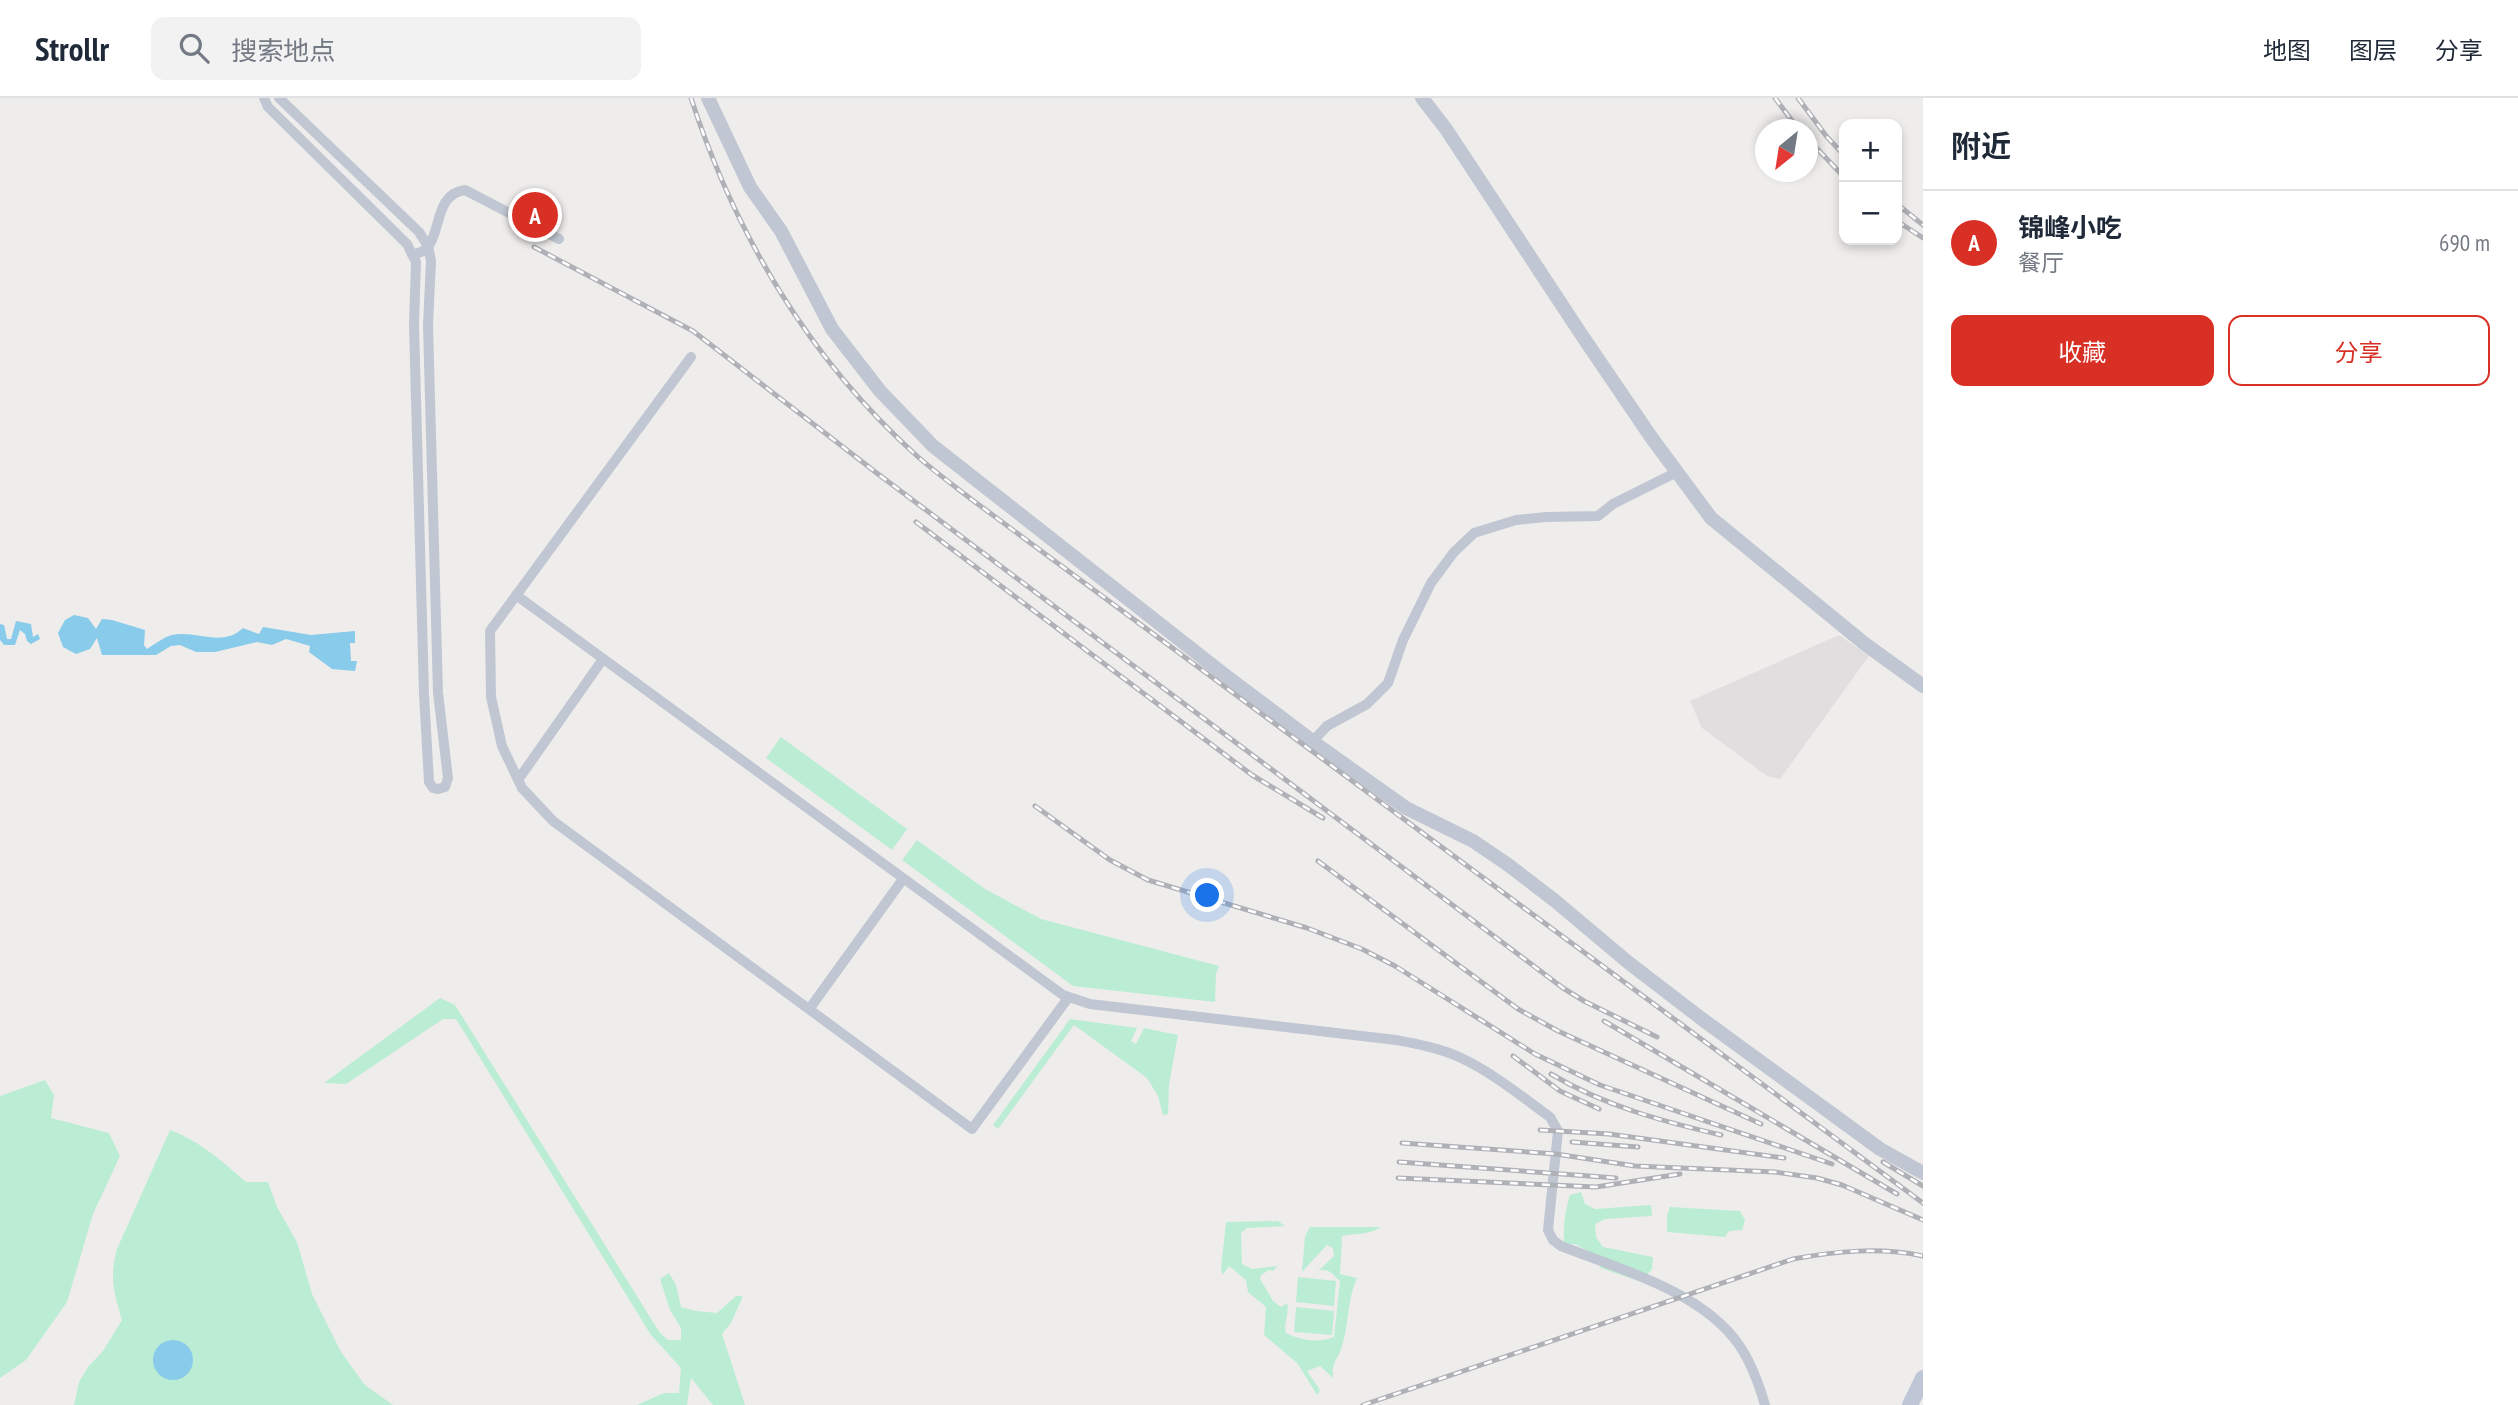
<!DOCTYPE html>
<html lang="zh">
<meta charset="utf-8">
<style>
:root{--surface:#fff;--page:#f2f2f3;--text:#1f2937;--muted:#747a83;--line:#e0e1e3;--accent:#d93025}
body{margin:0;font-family:"PT Sans Narrow","Noto Sans SC",sans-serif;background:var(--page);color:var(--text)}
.controls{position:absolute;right:21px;top:21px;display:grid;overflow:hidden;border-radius:14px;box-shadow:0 4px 10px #0003}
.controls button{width:63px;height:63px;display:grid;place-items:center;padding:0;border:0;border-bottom:2px solid var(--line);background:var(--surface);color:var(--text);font:35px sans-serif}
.compass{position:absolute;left:1755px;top:21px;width:63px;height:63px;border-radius:50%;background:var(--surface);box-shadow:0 4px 10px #0003;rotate:210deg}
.you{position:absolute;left:1208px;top:798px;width:24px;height:24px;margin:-18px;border:5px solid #fff;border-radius:50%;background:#1a73e8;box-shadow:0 0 0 10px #1a73e833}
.badge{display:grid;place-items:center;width:46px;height:46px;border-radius:50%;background:var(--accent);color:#fff;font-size:23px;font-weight:700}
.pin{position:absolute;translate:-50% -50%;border:4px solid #fff;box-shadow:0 2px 7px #0006}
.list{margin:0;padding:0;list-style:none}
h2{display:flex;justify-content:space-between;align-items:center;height:91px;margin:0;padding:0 28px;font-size:30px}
h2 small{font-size:23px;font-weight:400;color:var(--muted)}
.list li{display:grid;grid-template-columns:46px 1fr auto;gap:21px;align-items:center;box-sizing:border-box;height:105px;padding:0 28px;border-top:2px solid var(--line)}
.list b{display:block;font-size:26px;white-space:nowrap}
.list p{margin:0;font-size:23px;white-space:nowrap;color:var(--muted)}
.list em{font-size:23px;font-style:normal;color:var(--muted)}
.actions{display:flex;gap:14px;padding:21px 28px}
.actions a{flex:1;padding:16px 0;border:2px solid var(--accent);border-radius:14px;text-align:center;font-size:24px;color:var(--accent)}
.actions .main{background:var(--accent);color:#fff}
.icon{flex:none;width:38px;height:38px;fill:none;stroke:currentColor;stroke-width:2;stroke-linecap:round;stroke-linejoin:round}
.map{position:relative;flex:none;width:1923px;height:1307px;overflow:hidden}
header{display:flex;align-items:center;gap:42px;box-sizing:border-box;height:98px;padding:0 35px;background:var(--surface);border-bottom:2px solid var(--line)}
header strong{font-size:33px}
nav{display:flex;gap:38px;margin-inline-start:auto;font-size:24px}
.search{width:490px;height:63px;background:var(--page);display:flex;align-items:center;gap:18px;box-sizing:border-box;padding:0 24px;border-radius:14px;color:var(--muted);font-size:26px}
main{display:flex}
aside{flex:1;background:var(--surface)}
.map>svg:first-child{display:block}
.education{fill:#e0dede}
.green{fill:#baedd3}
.water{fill:#88cbea}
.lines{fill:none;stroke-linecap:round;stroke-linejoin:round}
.minor{stroke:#c0c7d2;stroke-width:10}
.tertiary{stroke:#c0c7d2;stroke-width:14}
.secondary{stroke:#bfc7d6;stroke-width:16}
.rail-casing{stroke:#afb1b7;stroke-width:5}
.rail{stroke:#fff;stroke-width:2.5;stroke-dasharray:8;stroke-linecap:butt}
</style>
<header>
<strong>Strollr</strong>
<div class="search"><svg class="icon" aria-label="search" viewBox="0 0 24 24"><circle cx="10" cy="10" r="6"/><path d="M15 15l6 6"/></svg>搜索地点</div>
<nav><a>地图</a><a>图层</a><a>分享</a></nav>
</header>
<main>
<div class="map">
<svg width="1923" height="1307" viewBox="0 0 1923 1307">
<rect width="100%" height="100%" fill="#efedec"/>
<!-- education -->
<path class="education" d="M1839 537 1869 558 1780 681 1767 678 1702 630 1690 603Z"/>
<!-- green -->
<g class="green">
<path d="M781 639 907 731 892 752 766 660Z"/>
<path d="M917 742 985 791 1041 821 1219 868 1216 876 1215 904 1073 888 902 762Z"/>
<path d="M440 900 455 907 660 1235 668 1242H681V1230L670 1212 660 1181 669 1175 676 1187 681 1209 696 1213 717 1215 736 1198H743L731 1225 722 1236 745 1307H713L691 1280 687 1307H637L664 1295H679L681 1270 651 1237 456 921H443L346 986 324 985Z"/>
<path d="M1070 921 1137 930 1131 943 1136 946 1144 930 1178 937 1169 986 1168 1016 1163 1017 1158 998 1147 980 1074 927 998 1031 993 1027Z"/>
<path d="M45 982 54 997 51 1020 109 1035 120 1058 93 1116 67 1204 26 1262 0 1280V998Z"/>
<path d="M170 1032C200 1043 223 1064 246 1084H268L277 1109 297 1144 312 1196 341 1254 365 1287 393 1307H74L79 1284 88 1269 103 1253 122 1222C114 1195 109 1179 117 1151Z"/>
<path d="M1581 1094 1585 1106 1595 1111 1651 1107 1652 1118 1605 1121 1595 1126 1596 1139 1603 1149 1653 1159 1652 1171 1641 1184 1601 1170 1590 1154 1575 1146H1564C1563 1128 1565 1114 1570 1097Z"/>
<path d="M1670 1109 1740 1113 1745 1122 1742 1132 1729 1133 1725 1139 1667 1134V1118Z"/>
<path d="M1278 1123 1285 1128 1247 1130 1241 1135 1242 1166 1252 1171 1277 1168 1273 1173 1269 1172 1261 1177 1260 1181 1273 1203 1281 1209 1287 1205C1290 1217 1283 1224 1286 1235 1302 1243 1318 1245 1334 1239L1340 1183C1332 1177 1330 1169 1318 1173L1334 1158 1333 1150 1327 1147 1302 1174 1305 1138 1310 1129H1381C1370 1137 1356 1135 1342 1138L1340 1176 1357 1180C1347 1202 1349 1226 1342 1248 1338 1263 1332 1261 1333 1280L1320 1268 1307 1273 1320 1292 1317 1297 1298 1266 1264 1237 1266 1209 1248 1194 1246 1182 1229 1168 1223 1177 1221 1170 1226 1124Z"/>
<path d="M1298 1179 1336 1183 1334 1208 1296 1204Z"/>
<path d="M1296 1209 1334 1213 1332 1237 1294 1234Z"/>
</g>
<!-- water -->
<g class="water">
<path d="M74 517 88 520 96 531 102 521 112 522 145 532 144 547 147 551C155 546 164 539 172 537 197 532 222 550 243 530L259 536 263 529 311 537 355 533V545H350L351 563H357L355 573 332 571 309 554 310 548 286 541 272 547 257 544 215 554H196L180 547 171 548 156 557H102L97 540 90 551 76 556 63 549 58 535 65 522Z"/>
<path d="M16 523 31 526 33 539 38 536 40 541 31 546 27 543 25 536 20 532 15 547H4L0 542V526L4 527 7 541H11Z"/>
<circle cx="173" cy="1262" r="20"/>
</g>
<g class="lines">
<!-- minor -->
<g class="minor">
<path d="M264 0 268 9 407 146 416 164 414 227 424 596 429 684 433 690 438 691 445 689 448 680 438 595 428 227 431 163 428 148 419 134 279 0"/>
<path d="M412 156C447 155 427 97 465 92L559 141"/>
<path d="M691 259 490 533 491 599 502 648 522 690 553 723 972 1031 1068 900"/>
<path d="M516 497 1063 897 1090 906 1396 942C1417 946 1439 950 1459 959 1492 974 1521 998 1550 1019L1558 1033 1548 1132 1553 1142 1561 1148C1620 1171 1703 1194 1739 1247 1752 1266 1759 1286 1765 1307"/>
<path d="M1313 643 1327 628 1367 606 1388 585 1403 542 1431 485 1454 454 1474 435 1516 422 1546 419 1598 418 1613 406 1677 374"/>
<path d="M518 682 603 561"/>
<path d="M810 910 903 781"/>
</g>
<!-- tertiary -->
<g class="tertiary">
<path d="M708 0 750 89 781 133 832 231 880 293 933 348 1226 578 1323 651 1406 710 1473 743 1507 766 1554 802 1629 865 1702 921 1880 1051 1923 1075"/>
<path d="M1422 0 1446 31 1581 236 1651 339 1711 420 1865 546 1923 588"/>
</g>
<!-- secondary -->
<path class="secondary" d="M1910 1307 1923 1280"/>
<!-- rail casing -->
<g class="rail-casing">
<g id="rail">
<path d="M691 0C735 136 809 261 917 358 934 373 953 387 971 401L1923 1105"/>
<path d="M1775 0 1799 32"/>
<path d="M1798 0 1827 39 1844 57"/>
<path d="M1808 41 1844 79"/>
<path d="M1897 106 1923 127"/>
<path d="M1897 123 1923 140"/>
<path d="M534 149 693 233 878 376 1563 890 1584 903 1657 939"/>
<path d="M916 424 1252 677 1323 720"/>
<path d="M1035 708 1110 762 1148 782 1307 830 1362 851 1395 868 1535 956 1600 987 1832 1066"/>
<path d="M1318 763 1518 911 1558 933 1761 1026"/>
<path d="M1604 923 1897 1096"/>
<path d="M1513 958 1560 993 1599 1011"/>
<path d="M1551 976C1605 1008 1661 1023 1721 1037"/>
<path d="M1540 1032 1609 1036 1784 1060"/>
<path d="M1572 1044 1638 1049"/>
<path d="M1402 1045 1556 1056 1635 1068 1775 1074 1817 1080 1842 1087 1923 1122"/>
<path d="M1399 1064 1616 1080"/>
<path d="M1883 1064 1923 1088"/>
<path d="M1398 1080 1596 1089 1680 1076"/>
<path d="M1363 1307 1793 1161C1837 1153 1879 1149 1923 1158"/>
</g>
</g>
<!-- rail -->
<use href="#rail" class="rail"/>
</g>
</svg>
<div class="controls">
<button>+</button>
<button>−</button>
</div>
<svg class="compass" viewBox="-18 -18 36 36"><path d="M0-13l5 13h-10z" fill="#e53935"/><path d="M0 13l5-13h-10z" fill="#747a83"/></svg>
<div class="you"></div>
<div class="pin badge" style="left:535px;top:117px">A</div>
</div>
<aside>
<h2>附近<small></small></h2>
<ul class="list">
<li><span class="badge">A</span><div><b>锦峰小吃</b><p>餐厅</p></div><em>690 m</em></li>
</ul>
<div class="actions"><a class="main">收藏</a><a>分享</a></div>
</aside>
</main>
